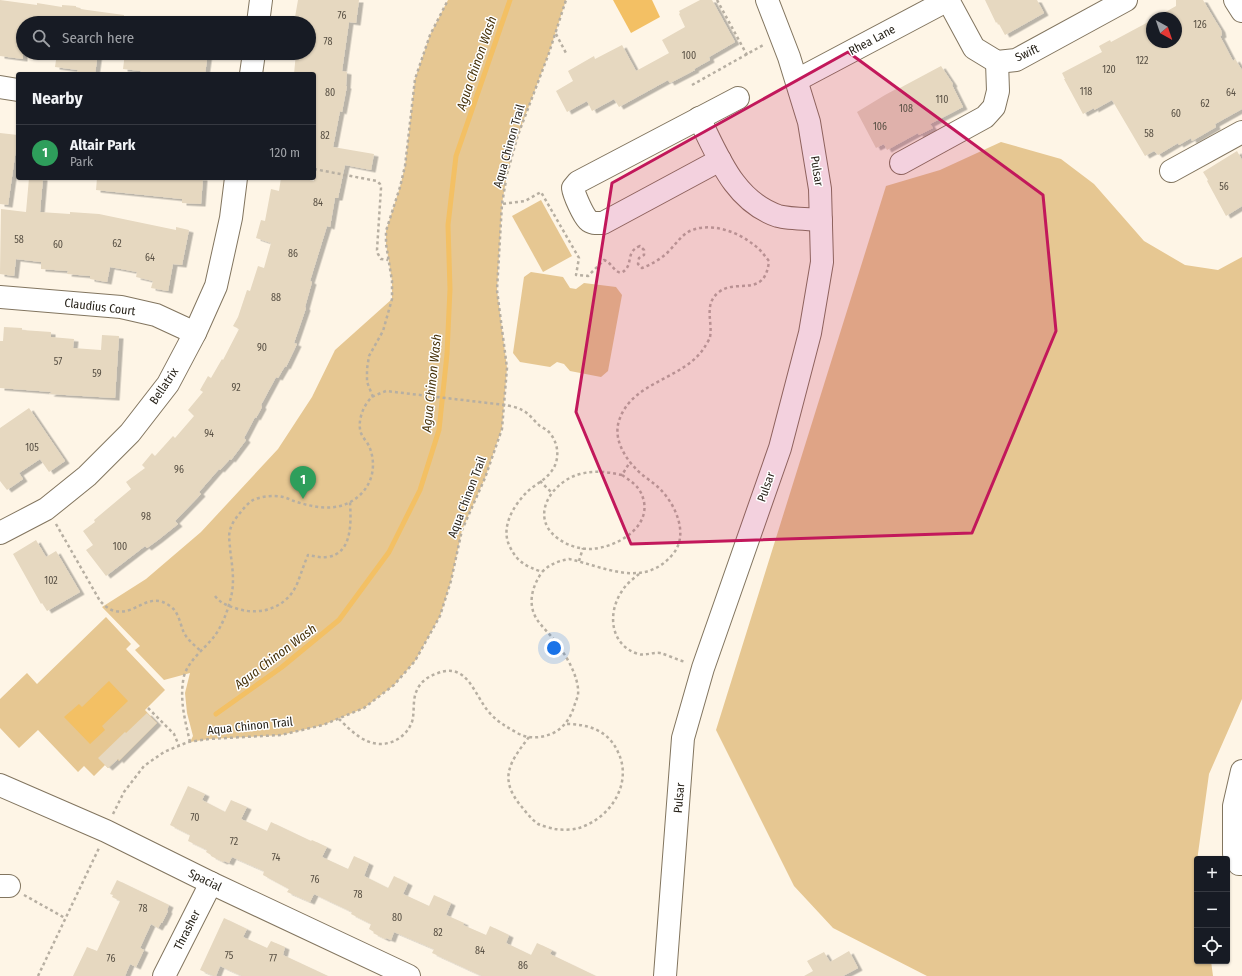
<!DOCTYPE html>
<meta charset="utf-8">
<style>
:root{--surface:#171b24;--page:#20242c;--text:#f1f3f6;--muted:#9ea1a6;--line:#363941;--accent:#2563eb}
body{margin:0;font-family:"Fira Sans Condensed",sans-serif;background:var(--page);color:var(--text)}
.controls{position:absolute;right:12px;bottom:12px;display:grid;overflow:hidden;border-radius:4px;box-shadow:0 1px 3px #0004}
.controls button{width:36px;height:36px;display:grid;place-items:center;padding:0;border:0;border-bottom:1px solid var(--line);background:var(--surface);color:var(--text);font:20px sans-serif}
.compass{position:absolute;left:1146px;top:12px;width:36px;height:36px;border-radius:50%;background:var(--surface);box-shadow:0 1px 3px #0004;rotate:140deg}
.you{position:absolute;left:554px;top:648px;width:14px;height:14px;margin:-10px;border:3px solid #fff;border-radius:50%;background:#1a73e8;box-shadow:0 0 0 6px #1a73e833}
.badge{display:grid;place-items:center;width:26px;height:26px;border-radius:50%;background:var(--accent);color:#fff;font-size:13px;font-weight:700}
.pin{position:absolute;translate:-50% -33px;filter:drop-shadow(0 1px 2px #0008)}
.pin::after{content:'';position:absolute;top:21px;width:14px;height:12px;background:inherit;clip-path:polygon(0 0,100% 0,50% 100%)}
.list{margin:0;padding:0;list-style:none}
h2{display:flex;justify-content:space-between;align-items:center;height:52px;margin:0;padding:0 16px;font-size:17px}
h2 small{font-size:13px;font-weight:400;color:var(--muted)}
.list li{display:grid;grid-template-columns:26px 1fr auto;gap:12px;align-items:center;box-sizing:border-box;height:56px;padding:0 16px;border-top:1px solid var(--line)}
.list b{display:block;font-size:15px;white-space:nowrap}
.list p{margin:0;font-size:13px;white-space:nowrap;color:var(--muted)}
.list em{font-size:13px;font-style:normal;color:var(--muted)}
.icon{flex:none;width:22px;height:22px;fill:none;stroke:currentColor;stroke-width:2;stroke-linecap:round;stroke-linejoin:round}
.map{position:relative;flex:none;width:1242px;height:976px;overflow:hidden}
.search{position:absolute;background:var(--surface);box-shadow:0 1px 3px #0004;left:16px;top:16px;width:300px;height:44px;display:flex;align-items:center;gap:10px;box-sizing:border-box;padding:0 14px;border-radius:22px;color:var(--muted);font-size:15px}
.panel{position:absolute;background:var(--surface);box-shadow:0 1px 3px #0004;left:16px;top:72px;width:300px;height:108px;border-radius:4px}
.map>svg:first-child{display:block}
.green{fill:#e6c792}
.water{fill:#f3c064}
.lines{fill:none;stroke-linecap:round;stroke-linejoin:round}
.stream{stroke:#f3c064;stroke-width:5}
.building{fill:#e6d8c0;filter:url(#shadow)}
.minor-casing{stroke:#82755f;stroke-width:24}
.path{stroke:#b7afa2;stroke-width:2.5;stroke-dasharray:3 3;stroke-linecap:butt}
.minor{stroke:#fff;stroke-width:22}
.marked{fill:#c2185b;fill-opacity:0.2;stroke:#c2185b;stroke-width:3;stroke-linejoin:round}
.labels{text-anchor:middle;stroke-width:3;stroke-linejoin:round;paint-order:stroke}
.number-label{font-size:10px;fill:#585044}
.street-label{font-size:12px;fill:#28231a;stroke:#fff}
.water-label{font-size:13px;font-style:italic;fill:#473209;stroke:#fff}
</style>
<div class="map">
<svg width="1242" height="976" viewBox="0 0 1242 976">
<defs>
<filter id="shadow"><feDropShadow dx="4.5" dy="2.5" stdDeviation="0" flood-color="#0004"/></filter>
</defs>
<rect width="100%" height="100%" fill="#fef5e6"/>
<!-- green -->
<g class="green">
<path d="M448 0H566L549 53 518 135 507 174 502 204 497 290 507 368 502 428 485 478 462 530 451 581 440 616 415 661 394 685 364 708 323 725 281 735 209 739 190 742 193 736 187 713 185 693 190 673 164 680 135 650 140 646 102 607 146 579 201 532 278 449 312 397 335 350 392 299V281L386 244V231L400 187 405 166 415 79 430 35Z"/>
<path d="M1001 142 1061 159 1094 184 1144 241 1185 265 1218 270 1242 257V699L1209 774 1196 868 1197 875V961H1211L1213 976H927L833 928 794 886 716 730 886 186 940 170Z"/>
<path d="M541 200 572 256 543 272 512 216Z"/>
<path d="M531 272 563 277 570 288 576 289 584 283 616 287 622 295 608 371 601 377 570 371 564 364 557 362 550 367 520 362 513 353 524 277Z"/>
<path d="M106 617 131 644 126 649 165 690 145 710 157 723 119 761 117 759 108 768 105 765 94 776 84 766 78 772 38 730 19 748 0 728V699L27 673 37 684Z"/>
</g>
<!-- water -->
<g class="water">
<path d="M613 0H652L660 17 631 33Z"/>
<path d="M109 681 128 701 102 726 105 730 90 744 64 717 79 704 82 707Z"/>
</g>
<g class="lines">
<!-- stream -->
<path class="stream" d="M216 714 282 667 339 620 389 552 420 490 439 430 447 354 450 289 448 225 456 156 510 0"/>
</g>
<!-- building -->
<g class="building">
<path d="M0 0 37 5V3L62 7V5L76 6V7L80 8V9L124 15V23H23V59L0 56Z"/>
<path d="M298 0H359L356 23 349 22 342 71 347 72 346 86H347L342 112 340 111 333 147 374 154 371 170 345 165 338 198H335L330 227 327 226 310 281 312 282 305 307 306 308 294 343 297 344 286 367 285 366 278 378 276 377 261 405 262 407 256 418 255 417 244 438 246 440 231 460 230 459 220 470 219 469 199 492 201 494 175 521 178 524 158 540 147 548 145 546 106 576 86 550 93 545 83 531 95 522 94 520 131 489 126 482 145 468 142 465 152 453 155 456 173 436 175 438 194 416 188 410 203 392 200 390 208 376 211 378 222 359 223 360 239 329 233 326 238 317 247 290 250 291 258 266 264 268 271 243 256 238 261 220 265 221 271 189 279 191 281 178H300L314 181V74H294L296 53H309V23H294Z"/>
<path d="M700 0H712L735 42 709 57 710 60 694 69 695 70 670 83 668 80 619 107 614 99 592 111 587 101 567 112 556 91 573 81 568 71 594 56 595 59 622 45 636 71 669 53 662 40 685 27 679 14 680 13 679 11Z"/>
<path d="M985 0H1037L1044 13 1005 35 999 24 998 25 997 22 996 23Z"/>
<path d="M1176 0H1203L1213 17 1221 30 1222 35 1220 36 1233 61 1235 59 1242 70V109L1215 124 1216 127 1192 141 1191 138 1179 145 1178 143 1158 155 1154 151 1145 156 1112 100 1094 110V108L1083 114 1064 79H1065L1062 73 1102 52 1099 46 1110 40 1111 42 1152 20V42H1176V18H1155L1176 6Z"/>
<path d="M57 53H98L95 74 77 73 78 70 55 67Z"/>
<path d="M125 53H161L173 55V53H208L205 74H140L141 71 123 69Z"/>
<path d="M941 66 953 84 952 85 963 107 930 124 933 128 919 135 918 133 887 150 884 144 876 148 857 112 885 95 898 88V89Z"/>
<path d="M0 133 18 135 8 205 0 204Z"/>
<path d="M1237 151 1242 160V206L1226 216 1207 181 1208 180 1203 172Z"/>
<path d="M29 178H43L40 212 70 214V212L99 214 176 230V227L189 230 182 265 173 264 168 291 151 288 153 281 136 277 137 272 110 267 107 282 90 279V276L67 274 68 271 41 269V262L16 259 14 276 0 274 1 209 26 212Z"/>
<path d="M97 178H203L201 204 182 203V199L96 190Z"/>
<path d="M4 327 22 328V330L51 332V337L74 339 73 348 101 350 102 335 119 336 115 398 49 394 52 392 0 388V341H3Z"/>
<path d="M29 408 65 461 49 472 40 459 19 473 23 479 7 490 0 481V428Z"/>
<path d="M36 540 46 557 56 551 80 592 47 611 42 603 41 604 13 554Z"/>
<path d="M147 713 157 723 119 761 118 759 108 768 98 758 125 732 126 733Z"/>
<path d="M188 786 205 794 202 800 225 812 231 800 247 807 241 819 267 831 271 822 311 841 312 840 327 847 322 857 348 869 354 856 369 863 364 876 388 888 394 876 408 883 403 894 429 906 434 895 451 903 446 915 464 923 463 925 486 935 490 926 509 935 506 943 531 955 537 943 552 950 550 954 596 976H482L432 953 434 949 394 932 391 940 386 938 385 939 373 933 374 932 369 929 371 924 351 914 352 912 314 894 310 902 287 892 289 889 263 875 264 871 232 857 229 863 224 861 223 862 211 856V855L206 852 207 850 188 841 190 835 170 825Z"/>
<path d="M117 880 169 905 167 910 168 911 162 923H161L158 928 151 924 140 948 144 950 136 967 130 964 125 976H73L87 947 97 951 120 901 112 897 113 895 110 894Z"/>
<path d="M224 918 247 929 243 937 267 948 271 941 285 947 283 955 328 976H242L220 966 216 976H214L200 970Z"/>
<path d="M849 951 858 968 843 976H804L813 971 807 961 824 952 830 962Z"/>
</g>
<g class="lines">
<!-- minor casing -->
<g class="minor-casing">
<g id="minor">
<path d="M948 0 974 48 997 62 1016 60 1126 0"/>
<path d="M1235 0 1242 11"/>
<path d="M258 23 261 0"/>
<path d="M251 74 254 53"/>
<path d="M797 80 948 0"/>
<path d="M0 87 18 90"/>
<path d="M699 118C718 156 734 201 778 216 789 219 809 219 821 220"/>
<path d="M720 160 603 223C598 223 592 224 588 220 583 215 574 195 573 188L578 182 738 98"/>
<path d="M901 163 985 117 994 107 998 91 997 62"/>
<path d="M1171 171 1242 132"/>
<path d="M0 297 121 307 156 315 195 333"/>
<path d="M0 533 46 509 87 476 130 433 168 384 195 333 216 286 231 218 236 178"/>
<path d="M1242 771 1234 806V854L1239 864H1242"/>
<path d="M0 785 106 831 211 883 409 976"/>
<path d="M0 886H9"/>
<path d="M164 976 211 883"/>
<path d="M665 976 683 738 703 668 780 448 810 333 822 262 820 189 809 122 789 57 767 0"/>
</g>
</g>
<!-- path -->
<g class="path">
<path d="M717 0 747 55"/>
<path d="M556 34 567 55"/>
<path d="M692 85 765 44"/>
<path d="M314 169 377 181 380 184 381 188 377 250 378 254 381 259 388 260"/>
<path d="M373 397 367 382V369L369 356 383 331 392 299V281L386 244V231L400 187 405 166 415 79 430 35 448 0"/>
<path d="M622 475C607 472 595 470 580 474 553 481 529 515 556 537 566 545 578 549 590 549 618 548 658 524 640 491 636 484 629 480 622 475L630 462"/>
<path d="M540 481 552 493"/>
<path d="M56 524 100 601C104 605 109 610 115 611 136 616 148 590 170 606 179 612 180 624 184 633 188 640 195 646 201 651"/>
<path d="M579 561 583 548"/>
<path d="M639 574C633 579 626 584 622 591 607 613 610 645 638 654 646 656 652 652 660 653 668 655 677 660 686 662"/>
<path d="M215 596C221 604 229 606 238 609 262 616 287 607 297 584 301 574 304 564 308 555 314 556 320 558 327 557 353 554 351 521 350 502"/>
<path d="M148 708 174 734 179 746"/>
<path d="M339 719C346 726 357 737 367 741 385 749 405 740 412 722 415 712 412 700 417 690 421 681 429 676 438 673 467 662 474 694 488 711 497 722 507 727 519 734 529 739 541 738 551 734 563 729 570 719 574 707 575 703 577 699 578 695 580 676 563 650 551 636 544 628 536 621 533 611 529 597 534 584 542 572"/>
<path d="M529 737C510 762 498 778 521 806 526 812 531 819 538 824 543 826 550 828 555 829 563 830 572 830 579 828 611 818 633 783 618 752 608 730 588 724 565 724"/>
<path d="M190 742C185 720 179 699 184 676 189 660 203 650 213 638 222 627 228 610 231 597 235 581 232 565 230 549 230 543 228 536 230 531 231 524 236 518 240 513 244 508 248 503 253 500 262 496 274 495 283 497 288 498 292 501 297 502 319 509 343 512 361 494 374 481 376 462 369 446 367 442 363 438 361 433 357 422 363 405 372 397 376 395 381 393 386 391L505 405C510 406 517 407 522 410 529 413 534 421 540 426 543 428 546 429 548 431 559 442 561 461 550 473 544 481 534 485 527 492 513 506 500 528 510 547 518 563 526 566 542 572 550 564 558 561 569 559 605 567 644 589 673 554 689 535 676 505 660 489 653 482 644 477 637 470 624 457 612 437 620 418 634 381 684 379 704 348 706 345 709 340 710 337 713 322 703 304 719 292 736 278 765 299 769 261 764 255 760 249 754 245 737 231 708 221 688 232 680 237 675 245 668 252 661 259 652 264 642 268L638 264 639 258 644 255V250L640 246C624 252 635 266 621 273 613 271 612 263 604 260L588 276 576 275 579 258 541 192 525 201 502 204"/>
<path d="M113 814 124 792 144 766 164 752 188 742 209 739 281 735 323 725 364 708 394 685 415 661 440 616 451 581 462 530 485 478 502 429 507 368 497 290 502 204 507 174 518 135 549 53 566 0"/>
<path d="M24 895 65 918"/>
<path d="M38 976 99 848"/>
</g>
<!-- minor -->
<use href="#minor" class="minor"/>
</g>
<!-- marked area -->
<path class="marked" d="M848 52 1043 195 1056 331 972 533 631 544 576 412 612 183Z"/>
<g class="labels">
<!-- number labels -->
<g class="number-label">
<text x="342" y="19">76</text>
<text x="1200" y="28">126</text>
<text x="328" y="45">78</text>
<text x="689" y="59">100</text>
<text x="1142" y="64">122</text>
<text x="1109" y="73">120</text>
<text x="1086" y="95">118</text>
<text x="330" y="96">80</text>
<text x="1231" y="96">64</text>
<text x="942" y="103">110</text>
<text x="1205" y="107">62</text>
<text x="906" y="112">108</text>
<text x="1176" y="117">60</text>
<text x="880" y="130">106</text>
<text x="1149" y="137">58</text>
<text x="325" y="139">82</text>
<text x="1224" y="190">56</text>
<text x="318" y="206">84</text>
<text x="19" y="243">58</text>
<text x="117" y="247">62</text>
<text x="58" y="248">60</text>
<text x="293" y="257">86</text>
<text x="150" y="261">64</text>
<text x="276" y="301">88</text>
<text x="262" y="351">90</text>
<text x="58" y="365">57</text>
<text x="97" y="377">59</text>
<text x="236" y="391">92</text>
<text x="209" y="437">94</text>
<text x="32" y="451">105</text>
<text x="179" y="473">96</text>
<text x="146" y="520">98</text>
<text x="120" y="550">100</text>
<text x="51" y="584">102</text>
<text x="195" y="821">70</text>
<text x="234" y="845">72</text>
<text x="276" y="861">74</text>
<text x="315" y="883">76</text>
<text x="358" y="898">78</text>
<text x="143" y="912">78</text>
<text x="397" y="921">80</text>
<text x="438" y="936">82</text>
<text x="480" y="954">84</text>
<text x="229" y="959">75</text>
<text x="111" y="962">76</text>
<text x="273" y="962">77</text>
<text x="523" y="969">86</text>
</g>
<!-- street labels -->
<g class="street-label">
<text transform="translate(872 40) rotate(-28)" y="4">Rhea Lane</text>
<text transform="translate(1027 53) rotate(-25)" y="4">Swift</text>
<text transform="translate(509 146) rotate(-74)" y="4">Aqua Chinon Trail</text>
<text transform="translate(817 171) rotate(81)" y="4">Pulsar</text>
<text transform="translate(100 307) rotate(7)" y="4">Claudius Court</text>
<text transform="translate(164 386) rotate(-56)" y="4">Bellatrix</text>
<text transform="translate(766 487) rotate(-71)" y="4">Pulsar</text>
<text transform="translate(467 497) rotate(-69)" y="4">Aqua Chinon Trail</text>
<text transform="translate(250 726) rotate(-6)" y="4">Aqua Chinon Trail</text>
<text transform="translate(679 798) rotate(-85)" y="4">Pulsar</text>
<text transform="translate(205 880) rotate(26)" y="4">Spacial</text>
<text transform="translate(187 930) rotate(-63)" y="4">Thrasher</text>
</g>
<!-- water labels -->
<g class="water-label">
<text transform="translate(476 63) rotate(-71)" y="5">Agua Chinon Wash</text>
<text transform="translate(431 383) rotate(-84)" y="5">Agua Chinon Wash</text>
<text transform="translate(275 656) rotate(-37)" y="5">Agua Chinon Wash</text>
</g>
</g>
</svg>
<div class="controls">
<button>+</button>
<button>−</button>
<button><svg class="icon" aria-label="locate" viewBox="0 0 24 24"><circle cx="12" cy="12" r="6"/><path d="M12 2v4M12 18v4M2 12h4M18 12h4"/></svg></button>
</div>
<svg class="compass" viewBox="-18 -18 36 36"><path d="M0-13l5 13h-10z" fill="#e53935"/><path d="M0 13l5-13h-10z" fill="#9ea1a6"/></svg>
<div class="you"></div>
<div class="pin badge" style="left:303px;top:499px;background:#2e9e5b">1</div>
<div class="search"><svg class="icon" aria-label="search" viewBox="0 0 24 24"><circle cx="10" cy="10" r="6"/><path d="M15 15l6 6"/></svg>Search here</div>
<section class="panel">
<h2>Nearby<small></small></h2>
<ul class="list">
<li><span class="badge" style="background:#2e9e5b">1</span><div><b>Altair Park</b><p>Park</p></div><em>120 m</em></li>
</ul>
</section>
</div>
